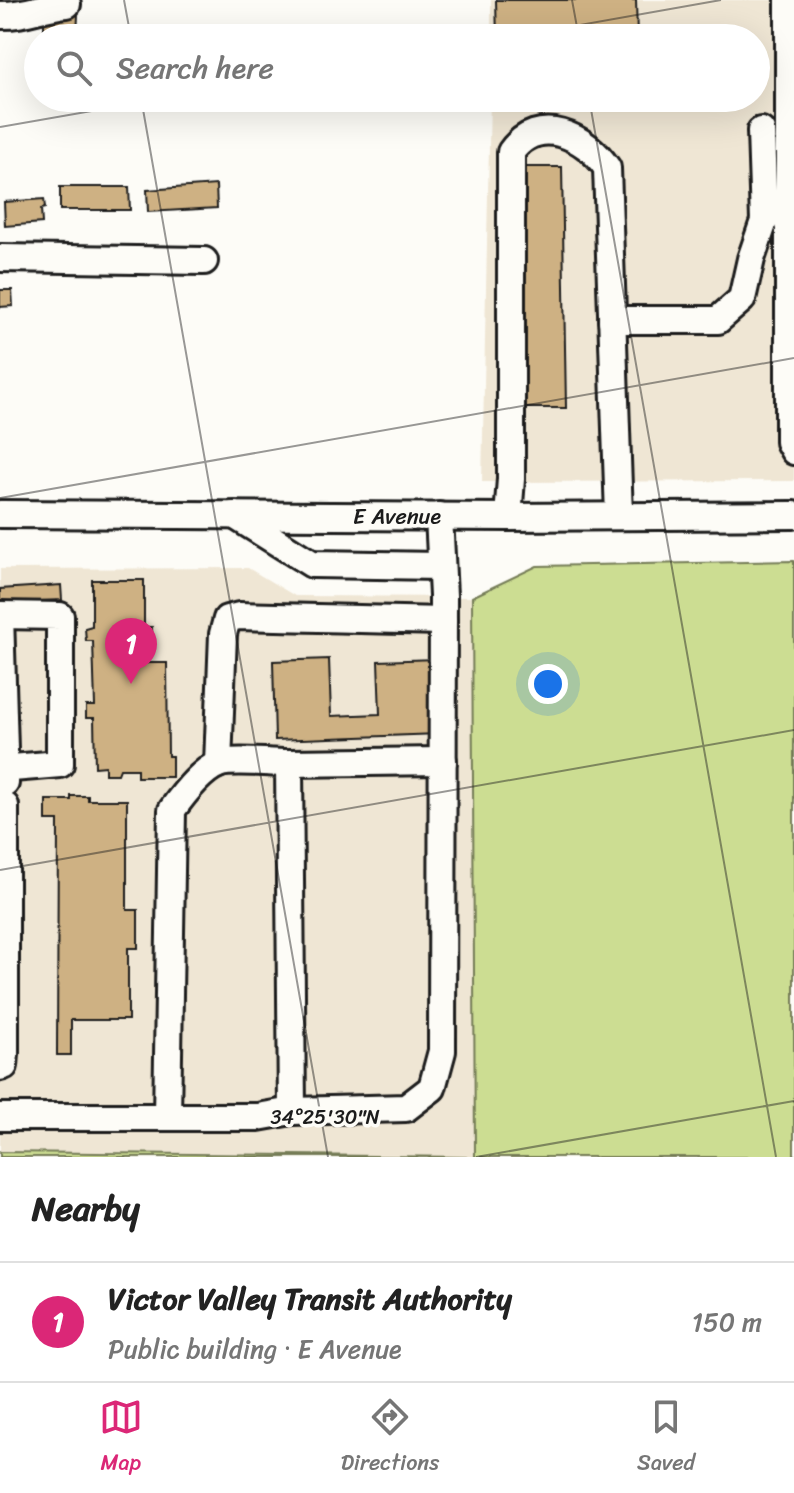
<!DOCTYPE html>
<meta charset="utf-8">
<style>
:root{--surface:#fff;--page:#f2f2f2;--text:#222;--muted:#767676;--line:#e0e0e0;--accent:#db2777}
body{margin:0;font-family:Sriracha,sans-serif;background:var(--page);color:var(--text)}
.you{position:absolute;left:548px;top:684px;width:28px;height:28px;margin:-20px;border:6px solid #fff;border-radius:50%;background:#1a73e8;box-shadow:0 0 0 12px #1a73e833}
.badge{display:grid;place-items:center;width:52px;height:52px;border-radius:50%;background:var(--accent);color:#fff;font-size:26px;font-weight:700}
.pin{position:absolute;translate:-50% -66px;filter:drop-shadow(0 2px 4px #0008)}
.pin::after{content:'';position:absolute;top:42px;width:28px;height:24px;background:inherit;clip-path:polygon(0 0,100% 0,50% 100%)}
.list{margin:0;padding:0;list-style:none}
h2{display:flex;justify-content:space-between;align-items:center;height:104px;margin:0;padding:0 32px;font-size:34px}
h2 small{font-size:26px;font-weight:400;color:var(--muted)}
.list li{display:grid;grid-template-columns:52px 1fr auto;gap:24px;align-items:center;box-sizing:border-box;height:120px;padding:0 32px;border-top:2px solid var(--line)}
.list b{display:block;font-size:30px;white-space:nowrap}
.list p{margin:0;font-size:26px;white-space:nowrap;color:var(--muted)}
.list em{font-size:26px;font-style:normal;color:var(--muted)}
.icon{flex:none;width:44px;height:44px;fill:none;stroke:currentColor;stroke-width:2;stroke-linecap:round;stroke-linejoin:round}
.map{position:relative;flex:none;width:794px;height:1157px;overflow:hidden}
.search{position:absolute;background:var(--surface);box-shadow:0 8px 32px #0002;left:24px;right:24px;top:24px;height:88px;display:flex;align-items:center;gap:20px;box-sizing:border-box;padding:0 28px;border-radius:44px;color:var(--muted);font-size:30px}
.sheet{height:224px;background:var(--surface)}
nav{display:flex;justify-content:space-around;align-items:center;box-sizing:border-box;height:112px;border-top:2px solid var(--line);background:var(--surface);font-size:22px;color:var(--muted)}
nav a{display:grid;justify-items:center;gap:4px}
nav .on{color:var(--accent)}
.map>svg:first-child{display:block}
.built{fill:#efe6d4}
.green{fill:#ccdd92;stroke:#747c57;stroke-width:2}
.building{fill:#ceb183;stroke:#1c1c1c;stroke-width:2}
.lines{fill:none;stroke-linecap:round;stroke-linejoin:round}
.minor-casing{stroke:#1c1c1c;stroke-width:32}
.minor{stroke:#fdfcf7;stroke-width:26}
.ticks{fill:none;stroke:#1c1c1c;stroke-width:2;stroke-opacity:0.45}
.labels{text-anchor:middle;stroke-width:7;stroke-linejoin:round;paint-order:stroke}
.street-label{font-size:22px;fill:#1c1c1c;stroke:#fdfcf7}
.ticks-label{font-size:20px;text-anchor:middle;fill:#1c1c1c;stroke:#fdfcf7;stroke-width:7;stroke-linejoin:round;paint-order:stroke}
</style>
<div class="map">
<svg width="794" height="1157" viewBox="0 0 794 1157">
<rect width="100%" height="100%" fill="#fdfcf7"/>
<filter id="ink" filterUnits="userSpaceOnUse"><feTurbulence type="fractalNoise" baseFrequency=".0125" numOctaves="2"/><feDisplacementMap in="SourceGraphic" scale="16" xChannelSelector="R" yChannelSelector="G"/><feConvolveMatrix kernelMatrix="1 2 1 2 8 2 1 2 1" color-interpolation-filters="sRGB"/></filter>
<g filter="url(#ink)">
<!-- built -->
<g class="built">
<path d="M491 0H794V481L482 482 490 98H756V38H491Z"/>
<path d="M248 568 295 596 472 597 475 1157 0 1152V569Z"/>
</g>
<!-- green -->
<g class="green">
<path d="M794 561V1157H475L472 597 537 566Z"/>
<path d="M0 1152 467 1157H0Z"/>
</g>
<!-- building -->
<g class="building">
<path d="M496 0H636L637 38H497Z"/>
<path d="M44 14H78L77 38H44Z"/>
<path d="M517 167H562L566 408H521Z"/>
<path d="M216 185 217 208 148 212 147 190Z"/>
<path d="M60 187H129L130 210H60Z"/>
<path d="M44 199 45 208 41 209 42 223 5 226 4 202Z"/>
<path d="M0 290H12L13 306 0 307Z"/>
<path d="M92 580H144V627H152V644H142V663H167L168 756H172V777H137V769H120L118 774H105V766L95 767 94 718H86V706H95L93 641H86L85 628 92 626Z"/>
<path d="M61 585 62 600 0 603V589Z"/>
<path d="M329 659 331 716 380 714 378 661 436 659 439 734 275 740 273 661Z"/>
<path d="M71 796H88V800H127V910H138V948H128V1020H71V1055H57L58 821H46V800H71Z"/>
</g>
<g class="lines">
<!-- minor casing -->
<g class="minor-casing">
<g id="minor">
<path d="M789 0V442L794 451"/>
<path d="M0 15C24 16 43 6 67 4"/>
<path d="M0 258 204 261"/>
<path d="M612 320H718L742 299 751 259 764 221 761 131"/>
<path d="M0 514 508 517 794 515"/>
<path d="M234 515 312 564 441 566"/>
<path d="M508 517 511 479V152C538 113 586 136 607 168L619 516"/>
<path d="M0 615 60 616V764L0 769"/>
<path d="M0 615 5 783"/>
<path d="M289 763 443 761"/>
<path d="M218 764 223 634 227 619 239 616 443 621"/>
<path d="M0 806H5V1054L4 1066 0 1067"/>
<path d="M0 1117H258L292 1111 406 1108 432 1088 442 1051 443 596 439 516"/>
<path d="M167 1117 172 810C182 796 201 771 218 764 229 759 274 763 289 763L292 1111"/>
</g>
</g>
<!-- minor -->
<use href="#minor" class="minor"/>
</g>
</g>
<!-- ticks -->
<path class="ticks" d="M124 0 131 38M572 0 579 38M506 38 721 0M141 98 328 1157M589 98 776 1157M0 127 166 98M0 498 794 358M0 870 794 730M476 1157 794 1101"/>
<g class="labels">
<!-- street labels -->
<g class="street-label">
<text x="397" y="524">E Avenue</text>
</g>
</g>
<g class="ticks-label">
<text x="325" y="1124">34°25'30"N</text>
</g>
</svg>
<div class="you"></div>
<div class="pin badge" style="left:131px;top:684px">1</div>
<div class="search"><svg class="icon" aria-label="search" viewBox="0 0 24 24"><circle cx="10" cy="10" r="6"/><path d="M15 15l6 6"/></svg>Search here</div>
</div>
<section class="sheet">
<h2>Nearby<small></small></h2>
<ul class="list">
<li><span class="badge">1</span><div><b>Victor Valley Transit Authority</b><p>Public building · E Avenue</p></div><em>150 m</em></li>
</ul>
</section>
<nav>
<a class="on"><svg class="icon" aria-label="map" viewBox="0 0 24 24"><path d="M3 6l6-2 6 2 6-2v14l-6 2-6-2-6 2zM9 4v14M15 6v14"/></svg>Map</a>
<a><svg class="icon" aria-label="directions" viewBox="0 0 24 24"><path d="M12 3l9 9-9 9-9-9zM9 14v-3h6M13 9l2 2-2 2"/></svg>Directions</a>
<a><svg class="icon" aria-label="saved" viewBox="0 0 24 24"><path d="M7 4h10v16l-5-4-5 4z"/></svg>Saved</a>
</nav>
